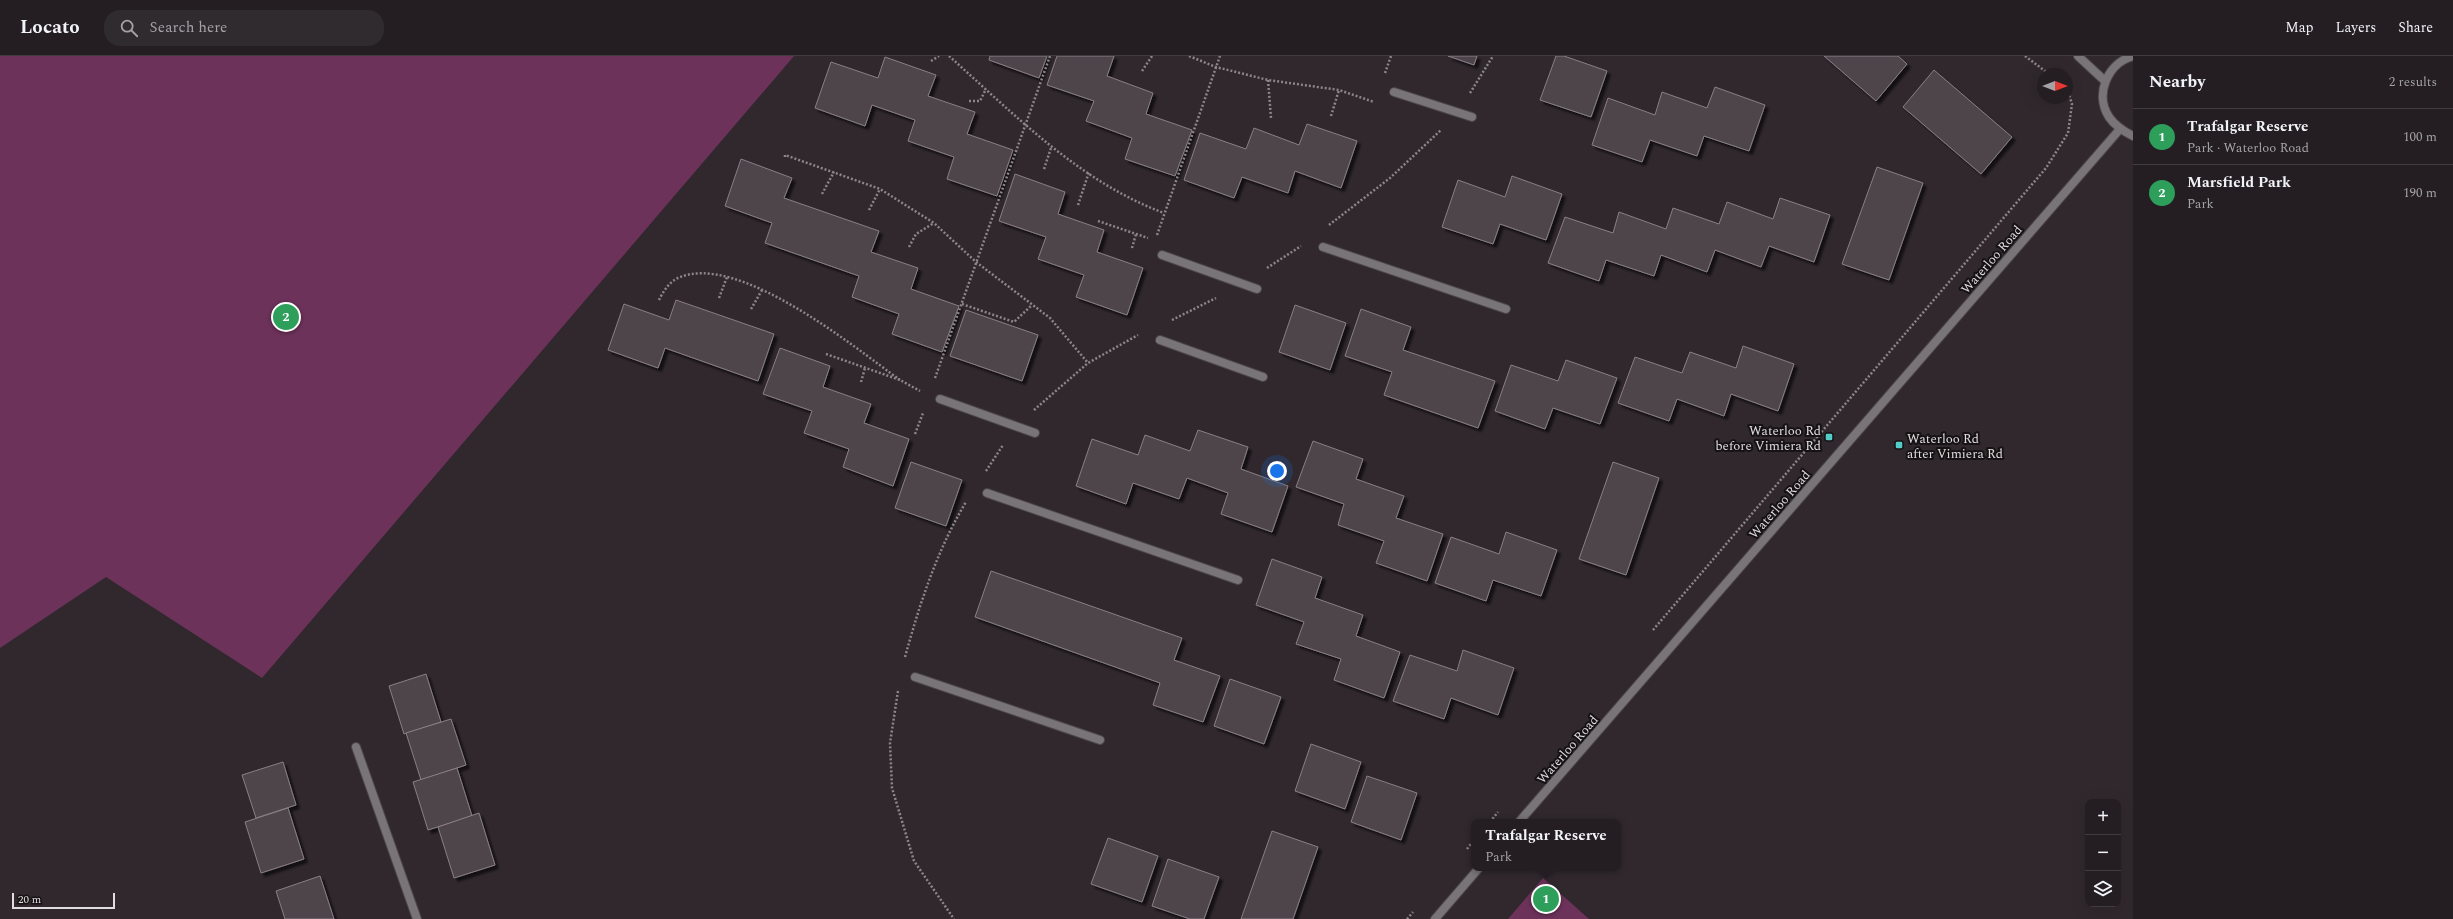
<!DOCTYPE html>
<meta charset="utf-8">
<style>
:root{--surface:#241e22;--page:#302b2f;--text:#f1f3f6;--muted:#a3a2a5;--line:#413c40;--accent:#d93025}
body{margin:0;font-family:Spectral,serif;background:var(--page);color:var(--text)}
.controls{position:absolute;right:12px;bottom:12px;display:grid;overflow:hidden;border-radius:8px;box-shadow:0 4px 16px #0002}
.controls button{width:36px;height:36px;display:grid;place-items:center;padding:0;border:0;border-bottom:1px solid var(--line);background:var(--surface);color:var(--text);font:20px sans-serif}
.compass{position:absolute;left:2037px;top:12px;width:36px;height:36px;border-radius:50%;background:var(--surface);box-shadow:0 4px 16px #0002;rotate:90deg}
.scale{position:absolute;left:12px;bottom:10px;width:103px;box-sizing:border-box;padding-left:4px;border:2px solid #e1dcdf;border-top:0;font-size:11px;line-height:14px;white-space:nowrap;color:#e1dcdf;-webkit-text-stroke:3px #161214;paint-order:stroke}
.you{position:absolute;left:1277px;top:415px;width:14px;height:14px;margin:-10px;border:3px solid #fff;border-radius:50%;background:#1a73e8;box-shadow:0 0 0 6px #1a73e833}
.badge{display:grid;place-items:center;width:26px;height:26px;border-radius:50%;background:var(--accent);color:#fff;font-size:13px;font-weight:700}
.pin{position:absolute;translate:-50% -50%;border:2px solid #fff;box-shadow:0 1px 4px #0006}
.popup{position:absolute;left:1471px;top:763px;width:150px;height:52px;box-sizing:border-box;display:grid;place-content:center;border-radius:8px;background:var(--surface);filter:drop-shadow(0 1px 3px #0005);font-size:13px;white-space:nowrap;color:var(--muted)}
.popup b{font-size:15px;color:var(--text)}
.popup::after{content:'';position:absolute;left:50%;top:100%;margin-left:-8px;border:8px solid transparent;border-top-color:var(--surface)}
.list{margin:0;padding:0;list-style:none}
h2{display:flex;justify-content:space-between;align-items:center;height:52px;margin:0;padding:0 16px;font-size:17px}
h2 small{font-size:13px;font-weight:400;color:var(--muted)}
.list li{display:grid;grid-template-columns:26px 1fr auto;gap:12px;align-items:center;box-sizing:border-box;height:56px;padding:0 16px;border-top:1px solid var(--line)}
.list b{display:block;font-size:15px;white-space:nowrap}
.list p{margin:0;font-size:13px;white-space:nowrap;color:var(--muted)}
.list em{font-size:13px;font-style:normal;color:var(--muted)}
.icon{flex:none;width:22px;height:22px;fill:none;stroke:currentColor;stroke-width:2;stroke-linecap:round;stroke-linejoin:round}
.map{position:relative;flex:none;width:2133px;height:863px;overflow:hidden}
header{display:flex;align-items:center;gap:24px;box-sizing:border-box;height:56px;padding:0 20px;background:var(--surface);border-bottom:1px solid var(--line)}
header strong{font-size:19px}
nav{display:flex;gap:22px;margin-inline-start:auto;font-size:14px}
.search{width:280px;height:36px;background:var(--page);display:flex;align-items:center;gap:10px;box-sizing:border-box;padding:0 14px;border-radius:16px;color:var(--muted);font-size:15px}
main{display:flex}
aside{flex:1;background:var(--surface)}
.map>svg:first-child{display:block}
.green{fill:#6d325a}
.building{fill:#4d454a;stroke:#897f85;filter:url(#shadow)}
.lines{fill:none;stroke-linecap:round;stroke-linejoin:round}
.service-casing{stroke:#4c4549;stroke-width:10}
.tertiary-casing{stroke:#4c4549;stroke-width:10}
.path{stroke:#8c868a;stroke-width:2.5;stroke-dasharray:2 2;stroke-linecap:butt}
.service{stroke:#797477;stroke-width:8}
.tertiary{stroke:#797477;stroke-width:8}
.poi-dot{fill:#54cdc8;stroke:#161214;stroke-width:1.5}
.labels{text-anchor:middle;stroke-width:4;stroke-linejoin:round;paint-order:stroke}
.street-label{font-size:13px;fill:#e1dcdf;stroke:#161214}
.poi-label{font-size:13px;fill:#e1dcdf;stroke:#161214;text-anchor:end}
</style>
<header>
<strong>Locato</strong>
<div class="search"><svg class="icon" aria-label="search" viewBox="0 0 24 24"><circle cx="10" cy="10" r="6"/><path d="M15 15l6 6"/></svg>Search here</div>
<nav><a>Map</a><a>Layers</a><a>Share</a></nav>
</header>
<main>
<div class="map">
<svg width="2133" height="863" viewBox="0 0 2133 863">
<defs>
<filter id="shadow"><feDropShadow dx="3.5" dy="3.5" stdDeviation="1" flood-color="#0009"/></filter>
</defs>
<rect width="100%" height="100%" fill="#30282d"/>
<!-- green -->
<g class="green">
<path d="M0 0H794L262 622 106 521 0 592Z"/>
<path d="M1543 822 1589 863H1508Z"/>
</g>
<!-- building -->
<g class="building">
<path d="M990 0H1047L1039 22 989 4Z"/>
<path d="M1057 0H1114L1107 20 1153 37 1146 58 1192 74 1175 120 1125 103 1132 82 1086 65 1094 45 1047 29Z"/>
<path d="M1448 0H1477L1474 9Z"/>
<path d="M1556 0H1564L1607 15 1591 61 1540 44Z"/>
<path d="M1824 0H1898L1907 8 1876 45Z"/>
<path d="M885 1 936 19 928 40 975 56 967 78 1013 94 997 140 947 123 954 101 908 85 915 64 872 49 865 70 815 52 831 6 878 22Z"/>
<path d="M1934 14 2012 81 1981 118 1903 51Z"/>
<path d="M1715 31 1765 49 1749 95 1704 80 1697 100 1650 84 1642 106 1592 89 1608 42 1655 59 1662 36 1707 52Z"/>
<path d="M1307 68 1357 85 1341 132 1295 115 1288 137 1242 121 1234 142 1184 124 1200 77 1246 93 1254 72 1299 89Z"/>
<path d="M741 103 792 122 784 142 879 175 871 196 918 212 911 233 959 250 942 296 892 278 899 258 852 241 859 220 765 187 772 167 725 150Z"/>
<path d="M1877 111 1923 127 1889 224 1842 208Z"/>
<path d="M1015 118 1065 136 1058 158 1104 174 1097 196 1143 212 1127 259 1076 241 1084 219 1038 203 1046 181 999 165Z"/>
<path d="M1512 120 1562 138 1546 184 1500 168 1493 188 1442 171 1458 124 1505 141Z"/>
<path d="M1780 142 1830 159 1814 206 1769 190 1761 211 1715 194 1707 216 1661 199 1654 220 1606 204 1599 225 1548 207 1565 161 1613 177 1619 156 1666 173 1673 152 1719 168 1727 146 1773 163Z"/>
<path d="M676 244 774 278 758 325 665 292 658 312 608 294 624 248 669 264Z"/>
<path d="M1295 249 1346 267 1330 314 1279 296Z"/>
<path d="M1361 253 1411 271 1403 294 1495 325 1478 372 1384 339 1392 316 1345 300Z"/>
<path d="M966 254 1038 279 1022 325 950 300Z"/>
<path d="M1743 290 1794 308 1778 355 1731 338 1724 360 1677 343 1669 365 1618 347 1635 301 1682 317 1690 296 1736 312Z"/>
<path d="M780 292 830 310 823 331 871 348 864 367 909 383 893 430 843 411 849 393 804 377 812 355 763 338Z"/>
<path d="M1566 304 1617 322 1600 368 1553 352 1545 373 1495 355 1511 309 1558 325Z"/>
<path d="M1198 374 1248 391 1241 413 1288 430 1272 476 1221 458 1228 437 1187 422 1179 443 1133 427 1126 448 1076 430 1092 383 1138 399 1145 379 1190 395Z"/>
<path d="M1313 385 1363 403 1356 423 1404 440 1396 462 1443 478 1427 525 1376 507 1384 485 1338 469 1344 448 1296 431Z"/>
<path d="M911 406 962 424 946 470 895 452Z"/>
<path d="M1613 406 1659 422 1626 519 1579 503Z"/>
<path d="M1506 476 1557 494 1541 540 1493 524 1486 545 1435 527 1451 481 1499 498Z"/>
<path d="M1272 503 1322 521 1315 542 1363 559 1356 580 1400 596 1384 642 1334 624 1341 603 1296 588 1304 566 1256 549Z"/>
<path d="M991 515 1182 582 1174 604 1220 620 1203 666 1153 649 1160 627 975 561Z"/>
<path d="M1463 594 1514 612 1498 659 1451 642 1444 663 1393 645 1410 599 1457 615Z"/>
<path d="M426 618 441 666 404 678 389 630Z"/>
<path d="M1230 623 1281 641 1264 688 1214 670Z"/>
<path d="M451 663 466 709 421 724 406 677Z"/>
<path d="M1311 688 1361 706 1345 753 1295 735Z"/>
<path d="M283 706 296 749 256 762 242 719Z"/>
<path d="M457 712 472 760 428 774 413 726Z"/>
<path d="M1367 720 1417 737 1401 784 1351 766Z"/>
<path d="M288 752 304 803 261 817 245 766Z"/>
<path d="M479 757 495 809 454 822 438 771Z"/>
<path d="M1272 775 1318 791 1293 863H1241Z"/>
<path d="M1108 782 1158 800 1142 846 1091 828Z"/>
<path d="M1168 803 1219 821 1204 863H1190L1152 850Z"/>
<path d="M320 820 334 863H285L276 835Z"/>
</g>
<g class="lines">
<!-- service casing -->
<g class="service-casing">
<g id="service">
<path d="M1394 36 1472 61"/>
<path d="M1323 191 1506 253"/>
<path d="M1162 199 1257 233"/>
<path d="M1160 284 1263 321"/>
<path d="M940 343 1035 377"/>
<path d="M987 437 1238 524"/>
<path d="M915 621 1100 684"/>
<path d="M356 691 417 863"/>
</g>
</g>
<!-- tertiary casing -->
<g class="tertiary-casing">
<g id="tertiary">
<path d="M2078 0 2105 25"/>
<path d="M2133 0C2108 7 2094 38 2109 61 2115 70 2123 75 2133 80"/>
<path d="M1519 766 2120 73"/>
<path d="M1435 863 1479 812"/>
</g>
</g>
<!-- path -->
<g class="path">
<path d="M949 0C1015 59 1080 126 1164 157"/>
<path d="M1189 0 1216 11 1268 24 1339 34 1374 46"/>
<path d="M2025 0 2049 18"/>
<path d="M931 5 939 0"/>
<path d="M1142 15 1152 0"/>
<path d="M1385 17 1391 0"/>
<path d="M1268 24 1271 62"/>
<path d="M1470 37 1493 0"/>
<path d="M969 45H980L986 33"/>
<path d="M1331 60 1339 34"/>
<path d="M785 101V99L880 133 934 167 976 206 1050 262 1088 307"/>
<path d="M1044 113 1051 92"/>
<path d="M822 138 834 116"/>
<path d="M1078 149 1089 116"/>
<path d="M869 154 880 133"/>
<path d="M1098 165 1148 182"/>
<path d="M1329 169 1390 122 1441 74"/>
<path d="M1157 179 1220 0"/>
<path d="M909 191 916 178 934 167"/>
<path d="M1132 192 1136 178"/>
<path d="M1267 212 1301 190"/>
<path d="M719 242 727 221"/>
<path d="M659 244C663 236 669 226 678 222 737 195 854 291 900 324"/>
<path d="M962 248 1014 266 1032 249"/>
<path d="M751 253 762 234"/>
<path d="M1172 264 1216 242"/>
<path d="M826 298 900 324 920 335"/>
<path d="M935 322 1050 0"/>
<path d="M861 326 865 312"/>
<path d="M1034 354 1088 307 1138 279"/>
<path d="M915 378 923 357"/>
<path d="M986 415 1003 389"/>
<path d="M1653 574 2046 112 2068 77 2072 48 2067 32"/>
<path d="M905 601C920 547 937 494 966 446"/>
<path d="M898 635 890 687 892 732 914 805 954 863"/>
<path d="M1490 766 1498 756"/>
<path d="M1467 793 1474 784"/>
<path d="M1407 863 1413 856"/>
</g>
<!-- service -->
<use href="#service" class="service"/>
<!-- tertiary -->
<use href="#tertiary" class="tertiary"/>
</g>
<!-- markers -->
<g class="poi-dot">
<rect x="1825" y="377" width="8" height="8" rx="2"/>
<rect x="1895" y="385" width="8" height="8" rx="2"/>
</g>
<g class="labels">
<!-- street labels -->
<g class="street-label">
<text transform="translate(1991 203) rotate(-49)" y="5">Waterloo Road</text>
<text transform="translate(1779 448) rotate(-49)" y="5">Waterloo Road</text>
<text transform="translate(1567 693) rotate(-49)" y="5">Waterloo Road</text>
</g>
<!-- poi labels -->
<g class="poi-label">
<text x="1821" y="379">Waterloo Rd<tspan x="1821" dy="15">before Vimiera Rd</tspan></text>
<text x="1907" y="387" text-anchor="start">Waterloo Rd<tspan x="1907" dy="15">after Vimiera Rd</tspan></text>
</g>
</g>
</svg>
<div class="controls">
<button>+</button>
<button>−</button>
<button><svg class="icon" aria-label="layers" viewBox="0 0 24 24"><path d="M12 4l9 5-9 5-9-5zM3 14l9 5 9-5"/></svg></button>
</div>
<svg class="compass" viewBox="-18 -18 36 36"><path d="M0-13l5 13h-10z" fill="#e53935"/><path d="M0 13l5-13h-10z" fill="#a3a2a5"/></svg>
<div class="scale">20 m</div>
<div class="you"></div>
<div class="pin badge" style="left:1546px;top:843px;background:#2e9e5b">1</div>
<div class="popup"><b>Trafalgar Reserve</b>Park</div>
<div class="pin badge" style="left:286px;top:261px;background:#2e9e5b">2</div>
</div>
<aside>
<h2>Nearby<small>2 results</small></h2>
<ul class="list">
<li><span class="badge" style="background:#2e9e5b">1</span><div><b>Trafalgar Reserve</b><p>Park · Waterloo Road</p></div><em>100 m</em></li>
<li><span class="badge" style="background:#2e9e5b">2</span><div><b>Marsfield Park</b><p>Park</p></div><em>190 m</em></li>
</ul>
</aside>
</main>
